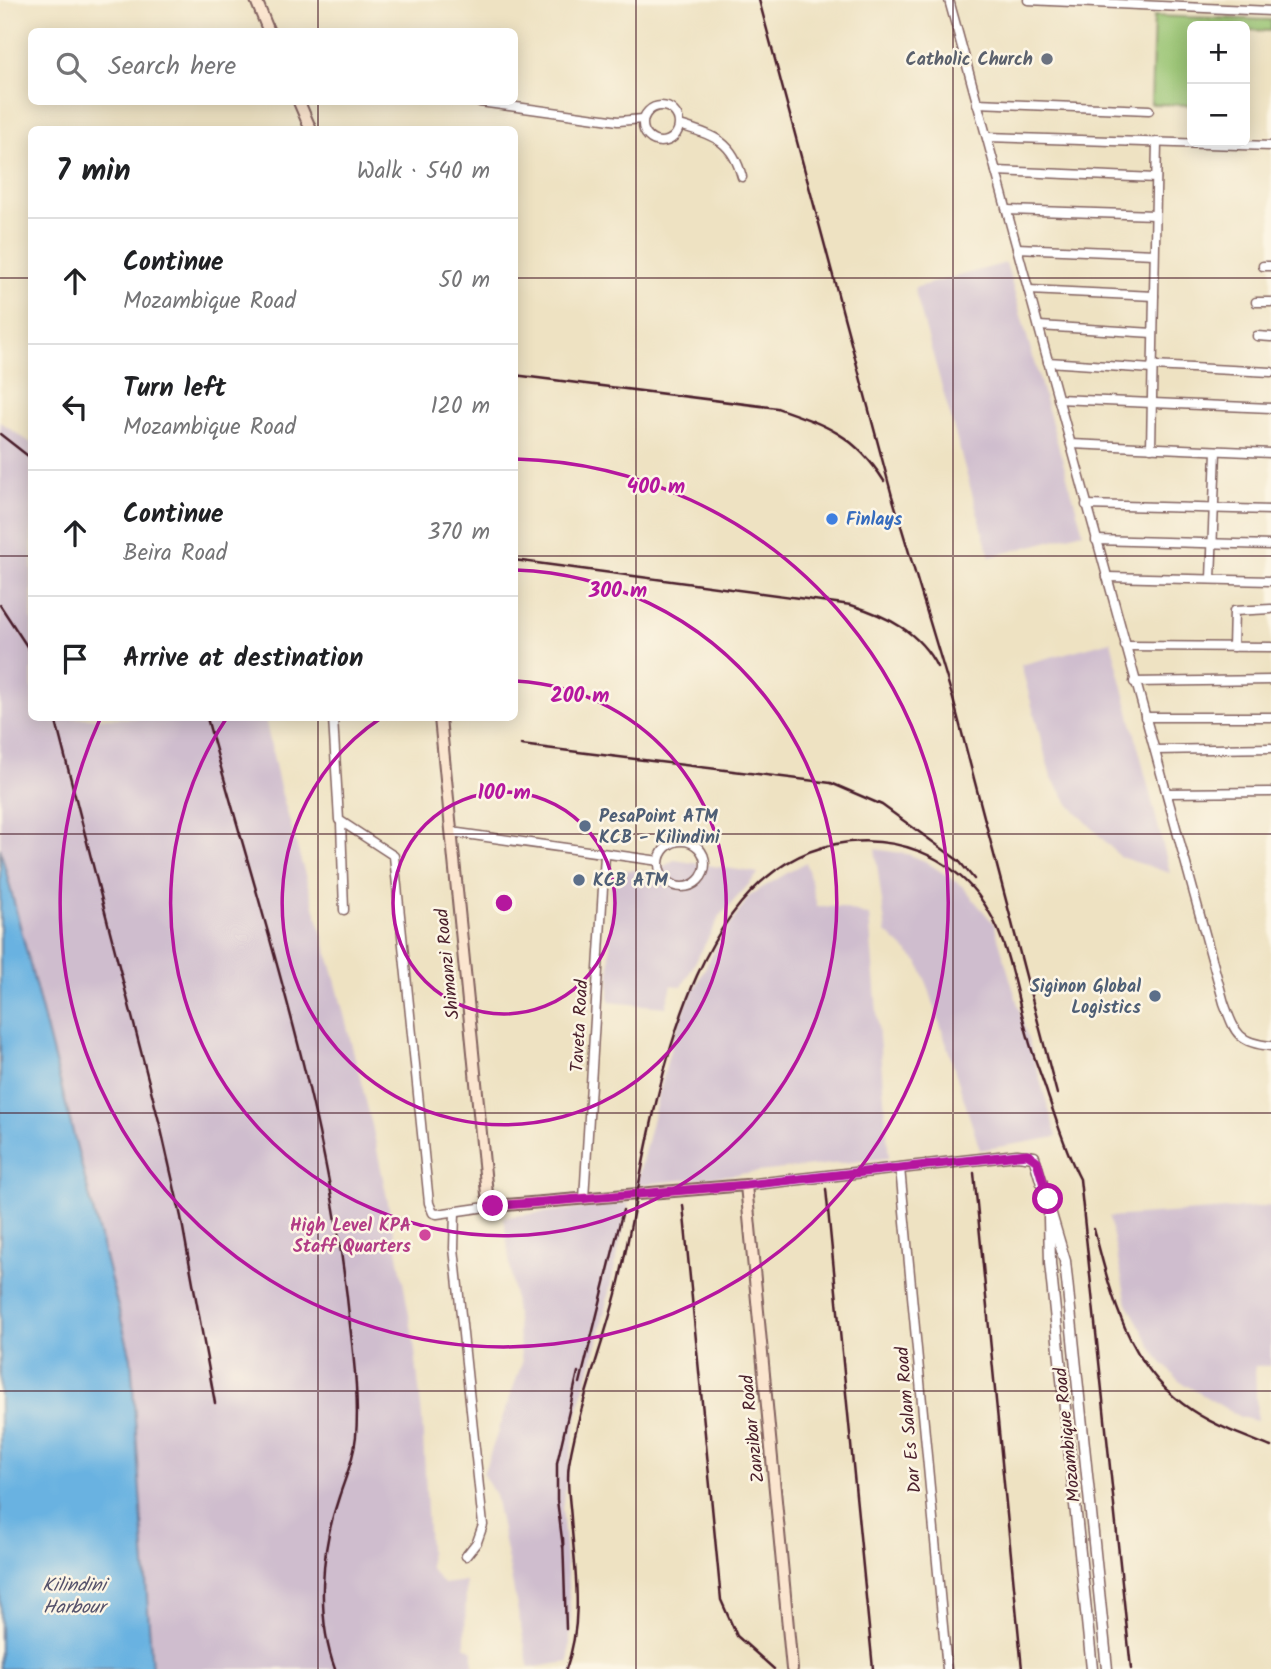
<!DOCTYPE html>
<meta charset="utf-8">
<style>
:root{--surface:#fff;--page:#f6f6f6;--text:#202124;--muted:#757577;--line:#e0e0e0}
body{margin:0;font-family:Kalam,sans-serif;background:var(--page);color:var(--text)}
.controls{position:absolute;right:21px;top:21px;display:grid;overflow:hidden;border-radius:10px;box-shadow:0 4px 18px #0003}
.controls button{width:63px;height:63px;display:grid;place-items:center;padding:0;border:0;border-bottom:2px solid var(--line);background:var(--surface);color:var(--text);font:35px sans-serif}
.stop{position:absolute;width:21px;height:21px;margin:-16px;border:5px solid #b5179e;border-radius:50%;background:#fff}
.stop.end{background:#b5179e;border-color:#fff;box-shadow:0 2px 7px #0008}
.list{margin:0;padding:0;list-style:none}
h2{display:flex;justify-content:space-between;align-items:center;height:91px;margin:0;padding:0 28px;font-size:30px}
h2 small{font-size:23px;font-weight:400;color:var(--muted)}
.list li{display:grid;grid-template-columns:46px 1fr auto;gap:21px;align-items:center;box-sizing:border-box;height:126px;padding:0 28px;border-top:2px solid var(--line)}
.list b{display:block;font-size:26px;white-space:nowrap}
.list p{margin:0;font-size:23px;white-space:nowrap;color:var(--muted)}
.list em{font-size:23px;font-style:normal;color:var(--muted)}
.icon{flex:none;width:38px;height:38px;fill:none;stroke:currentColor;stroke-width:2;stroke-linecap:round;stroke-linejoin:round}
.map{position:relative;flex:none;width:1271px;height:1669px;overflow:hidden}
.search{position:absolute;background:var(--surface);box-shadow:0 4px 18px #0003;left:28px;top:28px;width:490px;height:77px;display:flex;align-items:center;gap:18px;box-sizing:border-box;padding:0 24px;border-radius:10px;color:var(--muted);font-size:26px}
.panel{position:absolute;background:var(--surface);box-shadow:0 4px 18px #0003;left:28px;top:126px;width:490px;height:595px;border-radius:10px}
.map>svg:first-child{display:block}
.industrial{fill:#cfbdce}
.green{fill:#97c371;stroke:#70714e;stroke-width:2}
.water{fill:#69b2e1;stroke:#5a6886;stroke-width:2}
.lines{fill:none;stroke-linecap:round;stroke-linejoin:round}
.minor-casing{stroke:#836360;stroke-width:11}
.tertiary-casing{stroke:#836360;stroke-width:13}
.secondary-casing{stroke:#836360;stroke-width:14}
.minor{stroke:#fff;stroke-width:8}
.tertiary{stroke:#fff;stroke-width:10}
.secondary{stroke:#fbe5cf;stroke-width:10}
.rail{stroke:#4a1f2b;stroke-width:2.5}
.route{stroke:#b5179e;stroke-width:9}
.grid{fill:none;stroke:#4a1f2b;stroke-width:2;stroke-opacity:0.55}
.ring{fill:none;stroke:#b5179e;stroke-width:3.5}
.worship-dot{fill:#6b7280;stroke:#fcf5e5;stroke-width:2.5}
.shop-dot{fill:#3f7fe0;stroke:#fcf5e5;stroke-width:2.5}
.service-dot{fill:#5c6f8a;stroke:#fcf5e5;stroke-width:2.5}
.hotel-dot{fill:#d1479c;stroke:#fcf5e5;stroke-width:2.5}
.labels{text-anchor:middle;stroke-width:5;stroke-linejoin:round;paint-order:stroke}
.worship-label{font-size:18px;font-weight:bold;fill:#5b616d;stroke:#fcf5e5;text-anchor:end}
.shop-label{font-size:18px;font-weight:bold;fill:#366cbe;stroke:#fcf5e5;text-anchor:start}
.service-label{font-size:18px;font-weight:bold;fill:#4e5e75;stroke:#fcf5e5;text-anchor:start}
.street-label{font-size:18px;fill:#4a1f2b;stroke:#fcf5e5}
.hotel-label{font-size:18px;font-weight:bold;fill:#b23c85;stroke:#fcf5e5;text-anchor:end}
.water-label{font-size:19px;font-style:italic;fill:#55526b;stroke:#fcf5e5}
.centre{fill:#b5179e;stroke:#fcf5e5;stroke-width:3.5}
.ring-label{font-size:21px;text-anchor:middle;font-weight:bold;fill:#b5179e;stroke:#fcf5e5;stroke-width:5;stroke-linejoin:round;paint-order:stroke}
</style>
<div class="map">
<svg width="1271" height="1669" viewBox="0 0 1271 1669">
<rect width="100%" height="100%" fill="#fcf5e5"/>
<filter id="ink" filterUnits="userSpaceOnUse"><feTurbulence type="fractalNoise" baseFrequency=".0143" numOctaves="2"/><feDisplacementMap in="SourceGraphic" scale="14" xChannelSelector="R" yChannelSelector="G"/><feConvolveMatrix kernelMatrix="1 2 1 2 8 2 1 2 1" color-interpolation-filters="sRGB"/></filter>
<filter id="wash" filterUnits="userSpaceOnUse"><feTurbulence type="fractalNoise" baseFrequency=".00686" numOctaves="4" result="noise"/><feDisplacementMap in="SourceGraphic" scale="28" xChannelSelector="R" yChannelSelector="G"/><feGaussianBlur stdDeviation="1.57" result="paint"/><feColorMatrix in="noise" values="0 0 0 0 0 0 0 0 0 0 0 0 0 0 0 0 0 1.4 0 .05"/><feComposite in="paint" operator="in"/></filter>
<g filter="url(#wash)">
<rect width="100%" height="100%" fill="#eee2c2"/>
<!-- industrial -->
<g class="industrial">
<path d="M1006 263 1083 532 990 557 914 288Z"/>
<path d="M0 422 31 443 32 718H265L280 788 335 979 372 1125 393 1227 414 1342 422 1417 430 1568 443 1584 466 1581 465 1646 473 1651V1669H146L0 862Z"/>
<path d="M1111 641 1141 758 1170 873 1120 857 1070 805 1051 777 1021 665Z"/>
<path d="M875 849 907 854 925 861 962 886 994 924 1057 1137 980 1150 928 986 918 962 886 932Z"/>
<path d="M674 860 759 873 720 916 682 987 672 985 666 1007 609 1002 611 879 625 870 656 871Z"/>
<path d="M806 862 817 906 840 907 869 916 889 1158 636 1185 673 1038 686 1005 716 947 750 895Z"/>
<path d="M629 1203 598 1341 579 1406 562 1507 571 1619 569 1662 529 1668 495 1495 483 1474 522 1363 504 1217Z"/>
<path d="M1271 1206V1366H1255L1257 1421 1240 1417 1179 1381 1157 1357 1127 1303 1109 1217Z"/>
</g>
<!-- green -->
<path class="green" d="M1154 16 1271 20V31L1247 30 1245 88V26H1192V105L1151 104Z"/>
<!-- water -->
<path class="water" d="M0 848 131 1358 152 1669H0Z"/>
</g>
<g filter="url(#ink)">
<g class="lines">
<!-- minor casing -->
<g class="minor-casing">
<g id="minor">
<path d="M949 0 1224 1003C1235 1032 1237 1043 1271 1046"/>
<path d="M1028 0 1271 11"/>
<path d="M480 102 618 121 643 119"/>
<path d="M977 103 1149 110"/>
<circle cx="661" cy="124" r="18"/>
<path d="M680 125C714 136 732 140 742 177"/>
<path d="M987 137 1271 146"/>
<path d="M996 171 1156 178"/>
<path d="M1007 210 1155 215"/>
<path d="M1017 248 1154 254"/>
<path d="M1263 266H1271"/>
<path d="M1029 290 1154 296"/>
<path d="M1256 302H1271"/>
<path d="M1039 326 1153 333"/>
<path d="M1257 336 1271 337"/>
<path d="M1048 362 1152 369"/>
<path d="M1152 366 1271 372"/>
<path d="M1058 399 1271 408"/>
<path d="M1071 444 1271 453"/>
<path d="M1151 448 1157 142"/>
<path d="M1086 505 1271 510"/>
<path d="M1096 540 1271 545"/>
<path d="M1107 577 1271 581"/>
<path d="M1211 579 1216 451"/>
<path d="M1125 646 1271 647"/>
<path d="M1233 647 1234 611 1271 609"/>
<path d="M1134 682 1271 680"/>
<path d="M1145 717H1271"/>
<path d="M333 718 339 820 394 856 429 1203 433 1213 437 1214 493 1206"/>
<path d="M1155 750 1271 748"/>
<path d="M1167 793 1271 792"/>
<path d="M341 823 344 910"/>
<path d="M451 832 659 861"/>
<circle cx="682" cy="864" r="23"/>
<path d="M900 1168 947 1669"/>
<path d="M584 1199 605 855"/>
<path d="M455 1212 454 1248 483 1525 477 1542 466 1556"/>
</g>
</g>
<!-- tertiary casing -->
<g class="tertiary-casing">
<g id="tertiary">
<path d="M746 1185 1017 1155 1034 1157 1065 1261 1107 1669"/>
<path d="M1049 1217 1050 1263 1092 1669"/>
</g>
</g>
<!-- secondary casing -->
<g class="secondary-casing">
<g id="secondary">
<path d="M256 0 269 32"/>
<path d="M299 102 311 130"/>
<path d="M440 718 487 1194 493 1206 746 1185 792 1669"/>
</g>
</g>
<!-- minor -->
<use href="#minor" class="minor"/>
<!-- tertiary -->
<use href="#tertiary" class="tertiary"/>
<!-- secondary -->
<use href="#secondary" class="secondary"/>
<!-- rail -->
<g class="rail">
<path d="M759 0 892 496 953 699 1057 1094"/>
<path d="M514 375 777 408C826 425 855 435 884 481"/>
<path d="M0 434 32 459"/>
<path d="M514 560 851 605C887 616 920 632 937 667"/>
<path d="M0 605 32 654"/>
<path d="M55 718 161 1129 181 1217 215 1403"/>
<path d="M207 718C262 917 330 1118 350 1325 354 1361 359 1400 356 1436 354 1458 346 1476 339 1497 321 1548 316 1618 335 1669"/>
<path d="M521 745 831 783 882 805 959 861 974 879"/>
<path d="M974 1173 1022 1669"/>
<path d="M826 1189 873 1669"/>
<path d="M683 1205 721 1600 737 1636 774 1669"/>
<path d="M1094 1229C1111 1294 1127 1362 1183 1404 1209 1424 1241 1435 1271 1447"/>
<path d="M580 1383 623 1210"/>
<path d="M563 1538 566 1629"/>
<path d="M563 1547 557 1500V1463L578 1372"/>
<path d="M566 1669C584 1620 575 1570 571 1519 570 1501 566 1482 569 1464 579 1405 602 1348 617 1290 651 1155 670 862 849 842 899 837 946 855 978 895 1009 935 1014 989 1028 1037 1033 1057 1042 1076 1048 1096 1058 1125 1066 1152 1080 1179L1131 1669"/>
</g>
</g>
</g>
<g class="lines" filter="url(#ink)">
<!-- route -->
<path class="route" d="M493 1206 746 1185 1027 1154 1037 1161 1048 1199"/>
</g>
<!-- grid -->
<path class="grid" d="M318 0V32M636 0V1669M953 0V1669M318 102V130M0 278H32M514 278H1271M0 556H32M514 556H1271M318 718V1669M0 834H1271M0 1113H1271M0 1391H1271"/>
<!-- distance rings -->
<g class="ring">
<circle cx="504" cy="903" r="111"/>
<path d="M516 681A222 222 0 1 1 381 718"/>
<path d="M516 570A333 333 0 1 1 226 719"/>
<path d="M516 459A444 444 0 1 1 100 719"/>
</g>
<!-- markers -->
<circle class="worship-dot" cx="1047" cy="59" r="7"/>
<circle class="shop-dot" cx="832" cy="519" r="7"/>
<g class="service-dot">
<circle cx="585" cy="826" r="7"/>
<circle cx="579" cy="880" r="7"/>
<circle cx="1155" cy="996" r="7"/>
</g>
<circle class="hotel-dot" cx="425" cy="1235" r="7"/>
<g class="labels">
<!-- worship labels -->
<g class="worship-label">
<text x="1033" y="65">Catholic Church</text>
</g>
<!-- shop labels -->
<g class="shop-label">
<text x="846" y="525">Finlays</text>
</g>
<!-- service labels -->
<g class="service-label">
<text x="599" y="822">PesaPoint ATM<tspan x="599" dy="21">KCB - Kilindini</tspan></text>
<text x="593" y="886">KCB ATM</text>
<text x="1141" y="992" text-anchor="end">Siginon Global<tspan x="1141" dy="21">Logistics</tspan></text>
</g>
<!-- street labels -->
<g class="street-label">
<text transform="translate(447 964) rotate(-96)" y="6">Shimanzi Road</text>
<text transform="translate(579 1026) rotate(-87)" y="6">Taveta Road</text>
<text transform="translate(908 1420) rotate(-95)" y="6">Dar Es Salam Road</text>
<text transform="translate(752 1429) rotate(-96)" y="6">Zanzibar Road</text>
<text transform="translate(1067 1435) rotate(-96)" y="6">Mozambique Road</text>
</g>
<!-- hotel labels -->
<g class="hotel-label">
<text x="411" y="1231">High Level KPA<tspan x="411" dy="21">Staff Quarters</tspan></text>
</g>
<!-- water labels -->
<g class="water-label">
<text x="74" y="1591">Kilindini<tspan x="74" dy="22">Harbour</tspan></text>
</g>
</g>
<circle cx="504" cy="903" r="10" class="centre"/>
<g class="ring-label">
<text x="656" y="493">400 m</text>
<text x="618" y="597">300 m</text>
<text x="580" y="702">200 m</text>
<text x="504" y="799">100 m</text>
</g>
</svg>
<div class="controls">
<button>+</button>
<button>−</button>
</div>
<div class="stop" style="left:1048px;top:1199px"></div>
<div class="stop end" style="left:493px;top:1206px"></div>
<div class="search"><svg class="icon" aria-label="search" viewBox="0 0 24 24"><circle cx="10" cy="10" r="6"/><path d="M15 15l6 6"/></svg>Search here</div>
<section class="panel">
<h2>7 min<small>Walk · 540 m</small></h2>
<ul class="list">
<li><svg class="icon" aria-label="ahead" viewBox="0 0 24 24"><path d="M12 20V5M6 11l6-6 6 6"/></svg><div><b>Continue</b><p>Mozambique Road</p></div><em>50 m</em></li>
<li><svg class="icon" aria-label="left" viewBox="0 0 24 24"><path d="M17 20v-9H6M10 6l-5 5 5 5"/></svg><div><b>Turn left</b><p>Mozambique Road</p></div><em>120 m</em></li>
<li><svg class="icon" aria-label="ahead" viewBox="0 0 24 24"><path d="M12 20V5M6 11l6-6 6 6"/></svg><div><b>Continue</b><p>Beira Road</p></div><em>370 m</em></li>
<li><svg class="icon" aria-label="arrive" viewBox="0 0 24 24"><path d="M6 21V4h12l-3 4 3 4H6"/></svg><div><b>Arrive at destination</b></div></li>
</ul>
</section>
</div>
